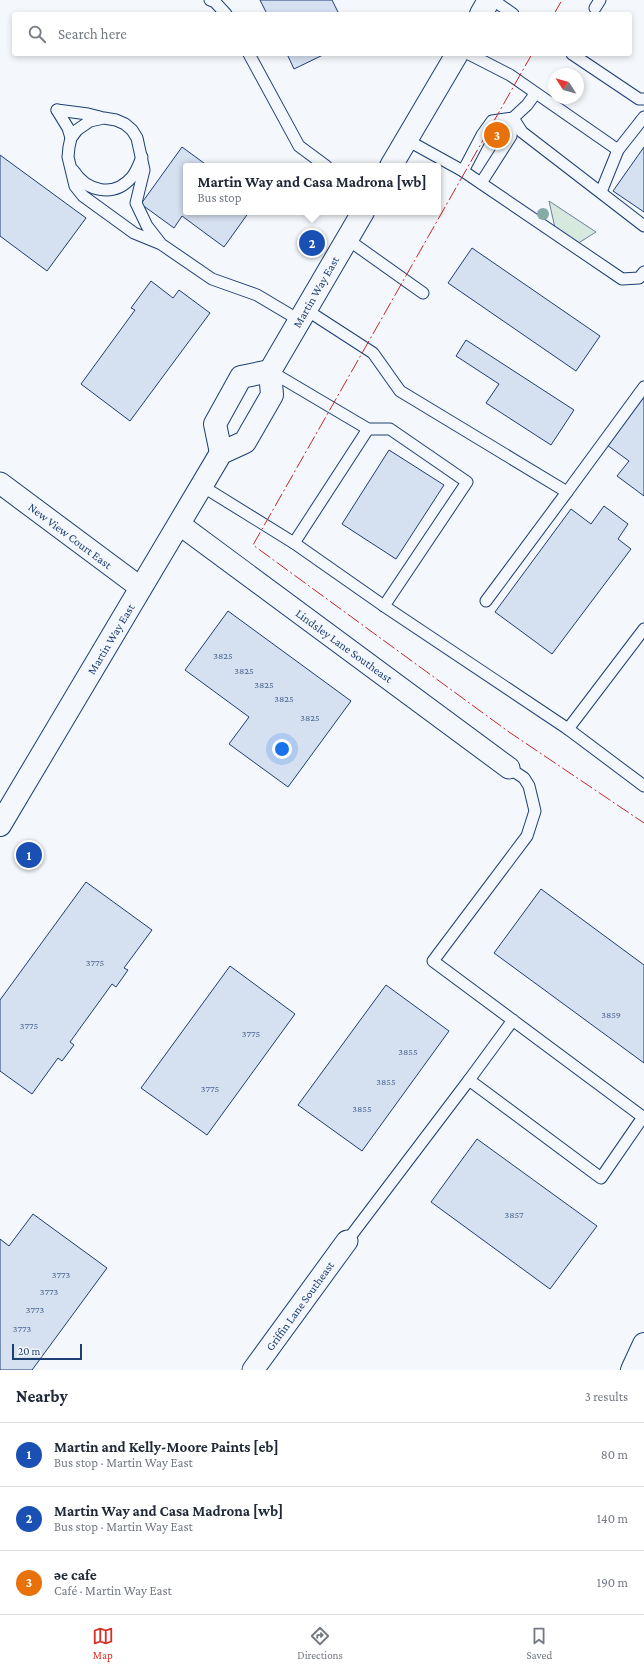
<!DOCTYPE html>
<meta charset="utf-8">
<style>
:root{--surface:#fff;--page:#f6f6f7;--text:#1f2937;--muted:#747a83;--line:#e0e1e3;--accent:#d93025}
body{margin:0;font-family:"Crimson Pro",serif;background:var(--page);color:var(--text)}
.compass{position:absolute;left:548px;top:68px;width:36px;height:36px;border-radius:50%;background:var(--surface);box-shadow:0 2px 6px #0003;rotate:306deg}
.scale{position:absolute;left:12px;bottom:10px;width:70px;box-sizing:border-box;padding-left:4px;border:2px solid #1d3f73;border-top:0;font-size:11px;line-height:14px;white-space:nowrap;color:#1d3f73;-webkit-text-stroke:3px #f4f7fb;paint-order:stroke}
.you{position:absolute;left:282px;top:749px;width:14px;height:14px;margin:-10px;border:3px solid #fff;border-radius:50%;background:#1a73e8;box-shadow:0 0 0 6px #1a73e833}
.badge{display:grid;place-items:center;width:26px;height:26px;border-radius:50%;background:var(--accent);color:#fff;font-size:13px;font-weight:700}
.pin{position:absolute;translate:-50% -50%;border:2px solid #fff;box-shadow:0 1px 4px #0006}
.popup{position:absolute;left:183px;top:163px;width:258px;height:52px;box-sizing:border-box;display:grid;place-content:center;border-radius:4px;background:var(--surface);filter:drop-shadow(0 1px 3px #0005);font-size:13px;white-space:nowrap;color:var(--muted)}
.popup b{font-size:15px;color:var(--text)}
.popup::after{content:'';position:absolute;left:50%;top:100%;margin-left:-8px;border:8px solid transparent;border-top-color:var(--surface)}
.list{margin:0;padding:0;list-style:none}
h2{display:flex;justify-content:space-between;align-items:center;height:52px;margin:0;padding:0 16px;font-size:17px}
h2 small{font-size:13px;font-weight:400;color:var(--muted)}
.list li{display:grid;grid-template-columns:26px 1fr auto;gap:12px;align-items:center;box-sizing:border-box;height:64px;padding:0 16px;border-top:1px solid var(--line)}
.list b{display:block;font-size:15px;white-space:nowrap}
.list p{margin:0;font-size:13px;white-space:nowrap;color:var(--muted)}
.list em{font-size:13px;font-style:normal;color:var(--muted)}
.icon{flex:none;width:22px;height:22px;fill:none;stroke:currentColor;stroke-width:2;stroke-linecap:round;stroke-linejoin:round}
.map{position:relative;flex:none;width:644px;height:1370px;overflow:hidden}
.search{position:absolute;background:var(--surface);box-shadow:0 2px 6px #0003;left:12px;right:12px;top:12px;height:44px;display:flex;align-items:center;gap:10px;box-sizing:border-box;padding:0 14px;border-radius:4px;color:var(--muted);font-size:15px}
.sheet{height:244px;background:var(--surface)}
nav{display:flex;justify-content:space-around;align-items:center;box-sizing:border-box;height:56px;border-top:1px solid var(--line);background:var(--surface);font-size:11px;color:var(--muted)}
nav a{display:grid;justify-items:center;gap:2px}
nav .on{color:var(--accent)}
.map>svg:first-child{display:block}
.green{fill:#d7e8df;stroke:#687fa3}
.building{fill:#d5e0f0;stroke:#1d3f73}
.lines{fill:none;stroke-linecap:round;stroke-linejoin:round}
.service-casing{stroke:#1d3f73;stroke-width:13}
.minor-casing{stroke:#1d3f73;stroke-width:23}
.primary-casing{stroke:#1d3f73;stroke-width:24}
.motorway-casing{stroke:#1d3f73;stroke-width:24}
.service{stroke:#f4f7fb;stroke-width:11}
.minor{stroke:#f4f7fb;stroke-width:21}
.primary{stroke:#f4f7fb;stroke-width:22}
.motorway{stroke:#f4f7fb;stroke-width:22}
.power{stroke:#c62828;stroke-width:1;stroke-dasharray:14 3 2 3;stroke-linecap:butt}
.tree{fill:#86aba6}
.labels{text-anchor:middle;stroke-width:3;stroke-linejoin:round;paint-order:stroke}
.number-label{font-size:10px;fill:#4b6792}
.street-label{font-size:12px;fill:#1d3f73;stroke:#f4f7fb}
</style>
<div class="map">
<svg width="644" height="1370" viewBox="0 0 644 1370">
<rect width="100%" height="100%" fill="#f4f7fb"/>
<!-- green -->
<path class="green" d="M549 201 596 232 572 247 557 237Z"/>
<!-- building -->
<g class="building">
<path d="M260 0H332L339 14H267Z"/>
<path d="M287 54H323V55L294 69Z"/>
<path d="M496 123 508 130 497 147 486 140Z"/>
<path d="M182 147 208 166H186V212H249L224 247 182 216 174 228 141 204Z"/>
<path d="M644 147V212L613 191Z"/>
<path d="M0 155 86 218 47 271 0 236Z"/>
<path d="M472 248 600 336 576 371 448 283Z"/>
<path d="M151 281 173 298 179 290 210 313 130 421 81 384 135 310 131 308Z"/>
<path d="M466 340 574 410 551 445 486 403 499 384 456 356Z"/>
<path d="M644 395V496L617 476 629 461 607 445Z"/>
<path d="M389 450 444 485 396 559 342 524Z"/>
<path d="M604 506 628 524 618 539 631 549 552 654 495 612 571 509 591 524Z"/>
<path d="M228 611 351 701 288 787 229 744 249 717 185 670Z"/>
<path d="M86 882 152 930 124 968 128 970 116 987 112 984 70 1042 74 1045 62 1061 58 1058 32 1094 0 1071V1000Z"/>
<path d="M541 889 644 965V1063L494 953Z"/>
<path d="M230 966 295 1014 207 1135 141 1088Z"/>
<path d="M386 985 449 1031 362 1151 298 1105Z"/>
<path d="M477 1139 597 1226 550 1289 431 1202Z"/>
<path d="M33 1214 107 1268 32 1370H0V1239L9 1246Z"/>
</g>
<g class="lines">
<!-- service casing -->
<g class="service-casing">
<g id="service">
<path d="M210 0 215 2 226 14"/>
<path d="M493 0 513 14"/>
<path d="M595 8 600 0"/>
<path d="M249 54 299 146 326 166"/>
<path d="M469 54 510 75 618 150"/>
<path d="M572 54 639 99H644"/>
<path d="M535 94 527 105 513 118 522 132 644 226"/>
<path d="M57 110 88 114 100 117"/>
<path d="M57 110 68 128 71 138"/>
<path d="M407 140 463 171 622 279 639 278 644 272"/>
<path d="M73 170C87 192 114 198 132 177 137 171 139 164 142 157"/>
<path d="M463 171 482 135 492 121 513 118 511 136 481 183"/>
<path d="M601 192 618 150 644 117"/>
<path d="M347 239 423 293"/>
<path d="M161 244 147 226 136 203 144 170 137 138 132 130 125 124 116 120 104 118 90 121 77 130 71 138 69 147 68 157 75 186 83 196 134 233 161 244 212 279 257 295 299 320"/>
<path d="M305 309 373 353 400 391 567 492 644 387"/>
<path d="M270 371 368 429H390L467 482 384 606"/>
<path d="M202 486 294 543 368 429"/>
<path d="M294 543 384 606 568 729 644 786"/>
<path d="M486 601 567 492"/>
<path d="M568 729 644 629"/>
<path d="M509 768 524 778 529 786 535 811 527 836 433 961 643 1117 601 1178 469 1080 513 1020"/>
<path d="M347 1241 469 1080"/>
</g>
</g>
<!-- minor casing -->
<g class="minor-casing">
<g id="minor">
<path d="M0 483 141 588"/>
<path d="M179 524 509 768"/>
<path d="M253 1370 347 1241"/>
</g>
</g>
<!-- primary casing -->
<g class="primary-casing">
<g id="primary">
<path d="M481 14 489 0"/>
<path d="M391 166 457 54"/>
<path d="M221 453 215 424 241 377 270 371"/>
<path d="M0 825 221 453 245 442 272 395 270 371 363 212"/>
</g>
</g>
<!-- motorway casing -->
<g class="motorway-casing">
<path id="motorway" d="M632 1370 644 1344"/>
</g>
<!-- service -->
<use href="#service" class="service"/>
<!-- minor -->
<use href="#minor" class="minor"/>
<!-- primary -->
<use href="#primary" class="primary"/>
<!-- motorway -->
<use href="#motorway" class="motorway"/>
<!-- power -->
<g class="power">
<path d="M554 14 562 0"/>
<path d="M532 54 253 545 509 732 644 823"/>
</g>
</g>
<!-- trees -->
<circle class="tree" cx="543" cy="214" r="6"/>
<g class="labels">
<!-- number labels -->
<g class="number-label">
<text x="223" y="659">3825</text>
<text x="244" y="674">3825</text>
<text x="264" y="688">3825</text>
<text x="284" y="702">3825</text>
<text x="310" y="721">3825</text>
<text x="95" y="966">3775</text>
<text x="611" y="1018">3859</text>
<text x="29" y="1029">3775</text>
<text x="251" y="1037">3775</text>
<text x="408" y="1055">3855</text>
<text x="386" y="1085">3855</text>
<text x="210" y="1092">3775</text>
<text x="362" y="1112">3855</text>
<text x="514" y="1218">3857</text>
<text x="61" y="1278">3773</text>
<text x="49" y="1295">3773</text>
<text x="35" y="1313">3773</text>
<text x="22" y="1332">3773</text>
</g>
<!-- street labels -->
<g class="street-label">
<text transform="translate(316 292) rotate(-60)" y="4">Martin Way East</text>
<text transform="translate(70 536) rotate(37)" y="4">New View Court East</text>
<text transform="translate(111 639) rotate(-59)" y="4">Martin Way East</text>
<text transform="translate(344 646) rotate(36)" y="4">Lindsley Lane Southeast</text>
<text transform="translate(300 1306) rotate(-54)" y="4">Griffin Lane Southeast</text>
</g>
</g>
</svg>
<svg class="compass" viewBox="-18 -18 36 36"><path d="M0-13l5 13h-10z" fill="#e53935"/><path d="M0 13l5-13h-10z" fill="#747a83"/></svg>
<div class="scale">20 m</div>
<div class="you"></div>
<div class="pin badge" style="left:29px;top:855px;background:#1a4fb4">1</div>
<div class="pin badge" style="left:312px;top:243px;background:#1a4fb4">2</div>
<div class="popup"><b>Martin Way and Casa Madrona [wb]</b>Bus stop</div>
<div class="pin badge" style="left:497px;top:135px;background:#e8710a">3</div>
<div class="search"><svg class="icon" aria-label="search" viewBox="0 0 24 24"><circle cx="10" cy="10" r="6"/><path d="M15 15l6 6"/></svg>Search here</div>
</div>
<section class="sheet">
<h2>Nearby<small>3 results</small></h2>
<ul class="list">
<li><span class="badge" style="background:#1a4fb4">1</span><div><b>Martin and Kelly-Moore Paints [eb]</b><p>Bus stop · Martin Way East</p></div><em>80 m</em></li>
<li><span class="badge" style="background:#1a4fb4">2</span><div><b>Martin Way and Casa Madrona [wb]</b><p>Bus stop · Martin Way East</p></div><em>140 m</em></li>
<li><span class="badge" style="background:#e8710a">3</span><div><b>əe cafe</b><p>Café · Martin Way East</p></div><em>190 m</em></li>
</ul>
</section>
<nav>
<a class="on"><svg class="icon" aria-label="map" viewBox="0 0 24 24"><path d="M3 6l6-2 6 2 6-2v14l-6 2-6-2-6 2zM9 4v14M15 6v14"/></svg>Map</a>
<a><svg class="icon" aria-label="directions" viewBox="0 0 24 24"><path d="M12 3l9 9-9 9-9-9zM9 14v-3h6M13 9l2 2-2 2"/></svg>Directions</a>
<a><svg class="icon" aria-label="saved" viewBox="0 0 24 24"><path d="M7 4h10v16l-5-4-5 4z"/></svg>Saved</a>
</nav>
